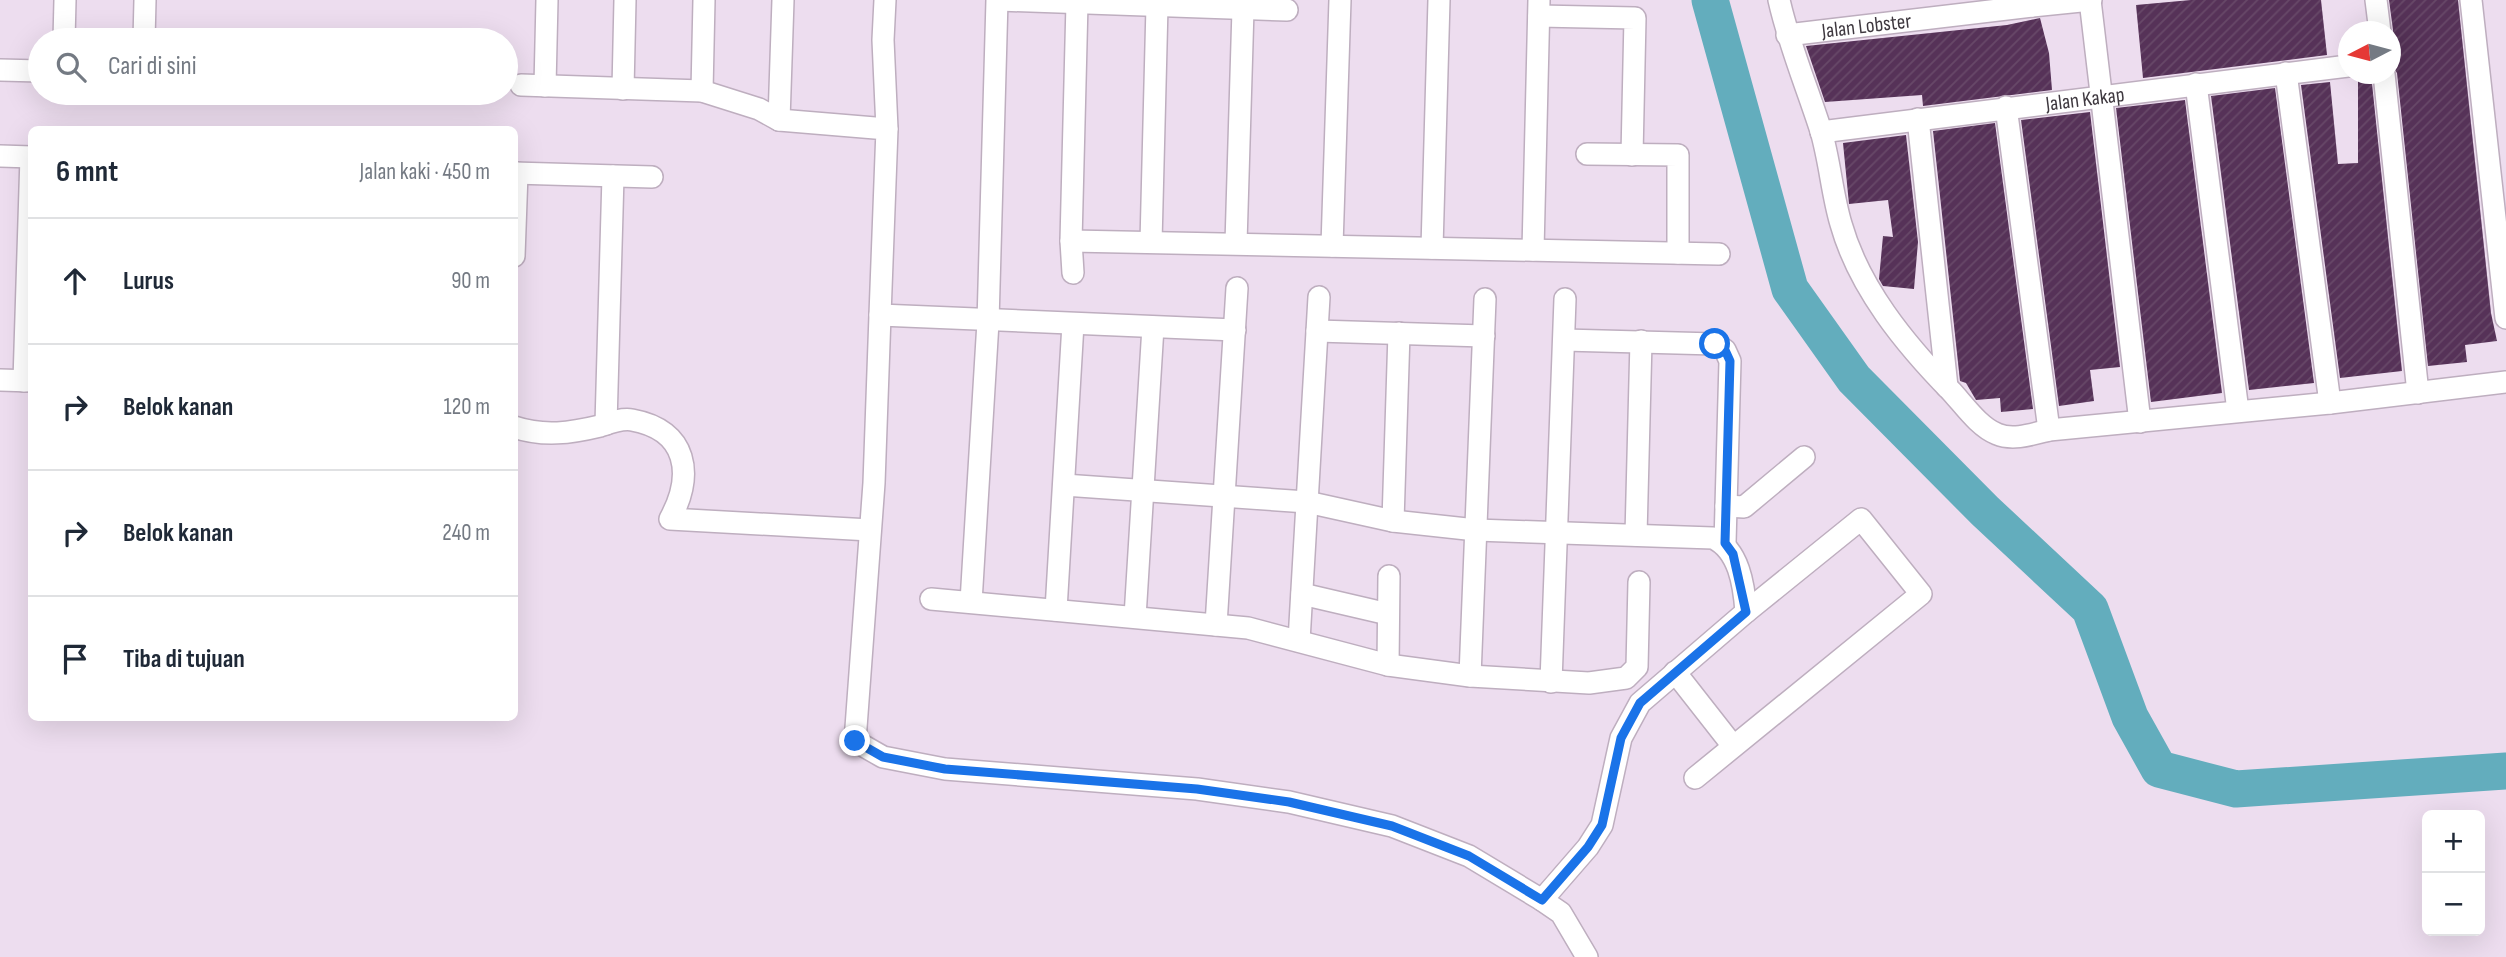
<!DOCTYPE html>
<html lang="id">
<meta charset="utf-8">
<style>
:root{--surface:#fff;--page:#f2f2f3;--text:#1f2937;--muted:#747a83;--line:#e0e1e3}
body{margin:0;font-family:"Sofia Sans Condensed",sans-serif;background:var(--page);color:var(--text)}
.controls{position:absolute;right:21px;bottom:21px;display:grid;overflow:hidden;border-radius:10px;box-shadow:0 7px 28px #0002}
.controls button{width:63px;height:63px;display:grid;place-items:center;padding:0;border:0;border-bottom:2px solid var(--line);background:var(--surface);color:var(--text);font:35px sans-serif}
.compass{position:absolute;left:2338px;top:21px;width:63px;height:63px;border-radius:50%;background:var(--surface);box-shadow:0 7px 28px #0002;rotate:264deg}
.stop{position:absolute;width:21px;height:21px;margin:-16px;border:5px solid #1a73e8;border-radius:50%;background:#fff}
.stop.end{background:#1a73e8;border-color:#fff;box-shadow:0 2px 7px #0008}
.list{margin:0;padding:0;list-style:none}
h2{display:flex;justify-content:space-between;align-items:center;height:91px;margin:0;padding:0 28px;font-size:30px}
h2 small{font-size:23px;font-weight:400;color:var(--muted)}
.list li{display:grid;grid-template-columns:46px 1fr auto;gap:21px;align-items:center;box-sizing:border-box;height:126px;padding:0 28px;border-top:2px solid var(--line)}
.list b{display:block;font-size:26px;white-space:nowrap}
.list em{font-size:23px;font-style:normal;color:var(--muted)}
.icon{flex:none;width:38px;height:38px;fill:none;stroke:currentColor;stroke-width:2;stroke-linecap:round;stroke-linejoin:round}
.map{position:relative;flex:none;width:2506px;height:957px;overflow:hidden}
.search{position:absolute;background:var(--surface);box-shadow:0 7px 28px #0002;left:28px;top:28px;width:490px;height:77px;display:flex;align-items:center;gap:18px;box-sizing:border-box;padding:0 24px;border-radius:38px;color:var(--muted);font-size:26px}
.panel{position:absolute;background:var(--surface);box-shadow:0 7px 28px #0002;left:28px;top:126px;width:490px;height:595px;border-radius:10px}
.map>svg:first-child{display:block}
.lines{fill:none;stroke-linecap:round;stroke-linejoin:round}
.river{stroke:#63adbd;stroke-width:37}
.building{fill:url(#building-hatch)}
.street-casing{stroke:#beaebf;stroke-width:24}
.street{stroke:#fff;stroke-width:21}
.route{stroke:#1a73e8;stroke-width:9}
.labels{text-anchor:middle;stroke-width:7;stroke-linejoin:round;paint-order:stroke}
.street-label{font-size:21px;fill:#3e383f;stroke:#edddef}
</style>
<div class="map">
<svg width="2506" height="957" viewBox="0 0 2506 957">
<defs>
<pattern id="building-hatch" width="6" height="6" patternUnits="userSpaceOnUse" patternTransform="scale(1.75)"><rect width="6" height="6" fill="#563258"/><path d="M-1 1l2-2M0 6l6-6M5 7l2-2" fill="none" stroke="#674868"/></pattern>
</defs>
<rect width="100%" height="100%" fill="#edddef"/>
<g class="lines">
<!-- river -->
<path class="river" d="M1710 0 1790 289 1854 379 1985 511 2090 609 2130 717 2159 769 2236 789 2506 771"/>
</g>
<!-- building -->
<g class="building">
<path d="M2191 0H2321L2327 55 2143 78 2136 5Z"/>
<path d="M2389 0H2458L2491 313 2497 341 2465 345 2467 362 2428 366 2397 73 2390 63 2393 30Z"/>
<path d="M2040 18 2049 53 2052 90 1923 106 1922 95 1825 102 1806 46 2007 25Z"/>
<path d="M2358 74H2371L2402 371 2340 378 2301 85 2330 82 2338 164 2358 163Z"/>
<path d="M2275 88 2314 383 2249 390 2211 96Z"/>
<path d="M2185 100 2222 393 2151 402 2116 108Z"/>
<path d="M2090 112 2120 367 2090 370 2094 401 2059 406 2021 120Z"/>
<path d="M1995 123 2033 409 2001 412 2000 398 1976 400 1966 383 1960 381 1933 131Z"/>
<path d="M1906 135 1918 242 1914 289 1883 286 1879 279 1883 236 1893 237 1888 200 1849 204 1843 143Z"/>
</g>
<g class="lines">
<!-- street casing -->
<g class="street-casing">
<g id="street">
<path d="M885 0 883 40 887 129"/>
<path d="M999 0 1287 10"/>
<path d="M1779 0C1789 45 1807 87 1821 131 1830 162 1832 194 1841 224 1859 288 1905 344 1951 391 1964 405 1979 427 1997 434 2013 441 2033 434 2049 430L2330 403 2506 382"/>
<path d="M2031 0 2032 6 2091 0"/>
<path d="M2090 0 2140 422"/>
<path d="M2376 0 2380 32"/>
<path d="M2471 0 2506 318"/>
<path d="M1539 16 1635 18 1632 155"/>
<path id="s1" d="M1787 35 2032 6"/>
<path d="M64 40 65 0"/>
<path d="M144 40 145 0"/>
<path d="M0 70 40 71"/>
<path d="M2286 73 2330 403"/>
<path d="M2384 74 2418 393"/>
<path d="M2196 84 2238 411"/>
<path d="M521 85 702 91 759 109 779 120 887 129 880 315 1235 330"/>
<path d="M545 86 547 0"/>
<path d="M623 89 625 0"/>
<path d="M702 91 704 0"/>
<path d="M2006 107 2049 430"/>
<path d="M1918 119 1947 387"/>
<path d="M779 120 783 0"/>
<path id="s2" d="M1821 132 2348 66"/>
<path d="M1587 154 1678 155V253"/>
<path d="M0 156 32 157"/>
<path d="M514 173 652 177"/>
<path d="M1071 241 1719 254"/>
<path d="M1151 242 1157 6"/>
<path d="M1236 243 1243 9"/>
<path d="M1332 246 1340 0"/>
<path d="M1432 248 1439 0"/>
<path d="M1533 250 1539 0"/>
<path d="M514 256 517 173"/>
<path d="M1073 273 1071 241 1077 3"/>
<path d="M880 315 874 483 855 741 883 757 945 769 1197 789 1289 802 1392 826 1469 856 1542 900"/>
<path d="M1317 331 1484 336"/>
<path d="M1564 340 1715 344 1725 350 1730 361 1725 543"/>
<path d="M0 380 32 381"/>
<path d="M24 381 31 157"/>
<path d="M606 424 613 176"/>
<path d="M514 427C544 437 571 433 600 426 609 423 622 418 632 420 688 430 694 475 670 519L870 530"/>
<path d="M1064 485 1307 502 1393 521 1476 530 1713 538C1739 550 1744 585 1746 612L1640 703 1621 738 1602 825 1588 847 1542 900 1561 913 1587 957"/>
<path d="M1726 506 1744 507 1804 457"/>
<path d="M1393 521 1399 333"/>
<path d="M1636 535 1641 341"/>
<path d="M1302 594 1388 614"/>
<path d="M931 599 1248 628 1388 665 1470 676 1589 683 1626 678 1637 667 1639 582"/>
<path d="M971 602 988 322 997 0"/>
<path d="M1056 610 1073 324"/>
<path d="M1135 617 1153 327"/>
<path d="M1216 625 1237 288"/>
<path d="M1299 641 1319 297"/>
<path d="M1388 665 1389 576"/>
<path d="M1675 672 1733 746"/>
<path d="M1470 676 1485 299"/>
<path d="M1551 682 1565 299"/>
<path d="M1695 778 1921 594 1861 519 1746 612"/>
</g>
</g>
<!-- street -->
<use href="#street" class="street"/>
</g>
<g class="lines">
<!-- route -->
<path class="route" d="M855 741 883 757 945 769 1197 789 1289 802 1392 826 1469 856 1542 900 1588 847 1602 825 1621 738 1640 703 1746 612 1733 554 1725 543 1730 361 1725 350 1715 344"/>
</g>
<g class="labels">
<!-- street labels -->
<g class="street-label">
<text dy="7" stroke="none"><textPath href="#s1" startOffset="80">Jalan Lobster</textPath></text>
<text dy="7" stroke="none"><textPath href="#s2" startOffset="266">Jalan Kakap</textPath></text>
</g>
</g>
</svg>
<div class="controls">
<button>+</button>
<button>−</button>
</div>
<svg class="compass" viewBox="-18 -18 36 36"><path d="M0-13l5 13h-10z" fill="#e53935"/><path d="M0 13l5-13h-10z" fill="#747a83"/></svg>
<div class="stop" style="left:1715px;top:344px"></div>
<div class="stop end" style="left:855px;top:741px"></div>
<div class="search"><svg class="icon" aria-label="search" viewBox="0 0 24 24"><circle cx="10" cy="10" r="6"/><path d="M15 15l6 6"/></svg>Cari di sini</div>
<section class="panel">
<h2>6 mnt<small>Jalan kaki · 450 m</small></h2>
<ul class="list">
<li><svg class="icon" aria-label="ahead" viewBox="0 0 24 24"><path d="M12 20V5M6 11l6-6 6 6"/></svg><div><b>Lurus</b></div><em>90 m</em></li>
<li><svg class="icon" aria-label="right" viewBox="0 0 24 24"><path d="M7 20v-9h11M14 6l5 5-5 5"/></svg><div><b>Belok kanan</b></div><em>120 m</em></li>
<li><svg class="icon" aria-label="right" viewBox="0 0 24 24"><path d="M7 20v-9h11M14 6l5 5-5 5"/></svg><div><b>Belok kanan</b></div><em>240 m</em></li>
<li><svg class="icon" aria-label="arrive" viewBox="0 0 24 24"><path d="M6 21V4h12l-3 4 3 4H6"/></svg><div><b>Tiba di tujuan</b></div></li>
</ul>
</section>
</div>
